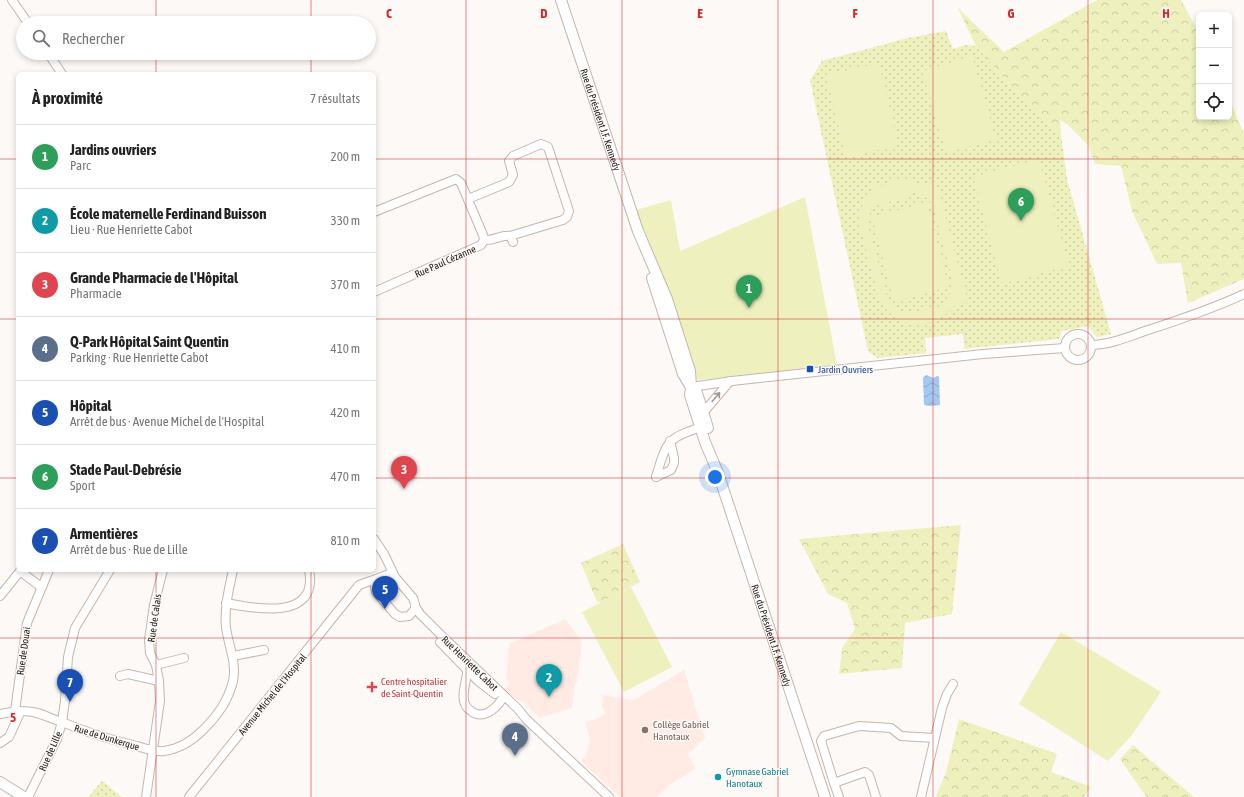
<!DOCTYPE html>
<html lang="fr">
<meta charset="utf-8">
<style>
:root{--surface:#fff;--page:#f2f2f2;--text:#222;--muted:#767676;--line:#e0e0e0;--accent:#af2464}
body{margin:0;font-family:"Asap Condensed",sans-serif;background:var(--page);color:var(--text)}
.controls{position:absolute;right:12px;top:12px;display:grid;overflow:hidden;border-radius:6px;box-shadow:0 2px 6px #0003}
.controls button{width:36px;height:36px;display:grid;place-items:center;padding:0;border:0;border-bottom:1px solid var(--line);background:var(--surface);color:var(--text);font:20px sans-serif}
.you{position:absolute;left:715px;top:477px;width:14px;height:14px;margin:-10px;border:3px solid #fff;border-radius:50%;background:#1a73e8;box-shadow:0 0 0 6px #1a73e833}
.badge{display:grid;place-items:center;width:26px;height:26px;border-radius:50%;background:var(--accent);color:#fff;font-size:13px;font-weight:700}
.pin{position:absolute;translate:-50% -33px;filter:drop-shadow(0 1px 2px #0008)}
.pin::after{content:'';position:absolute;top:21px;width:14px;height:12px;background:inherit;clip-path:polygon(0 0,100% 0,50% 100%)}
.list{margin:0;padding:0;list-style:none}
h2{display:flex;justify-content:space-between;align-items:center;height:52px;margin:0;padding:0 16px;font-size:17px}
h2 small{font-size:13px;font-weight:400;color:var(--muted)}
.list li{display:grid;grid-template-columns:26px 1fr auto;gap:12px;align-items:center;box-sizing:border-box;height:64px;padding:0 16px;border-top:1px solid var(--line)}
.list b{display:block;font-size:15px;white-space:nowrap}
.list p{margin:0;font-size:13px;white-space:nowrap;color:var(--muted)}
.list em{font-size:13px;font-style:normal;color:var(--muted)}
.icon{flex:none;width:22px;height:22px;fill:none;stroke:currentColor;stroke-width:2;stroke-linecap:round;stroke-linejoin:round}
.map{position:relative;flex:none;width:1244px;height:797px;overflow:hidden}
.search{position:absolute;background:var(--surface);box-shadow:0 2px 6px #0003;left:16px;top:16px;width:360px;height:44px;display:flex;align-items:center;gap:10px;box-sizing:border-box;padding:0 14px;border-radius:22px;color:var(--muted);font-size:15px}
.panel{position:absolute;background:var(--surface);box-shadow:0 2px 6px #0003;left:16px;top:72px;width:360px;height:500px;border-radius:6px}
.map>svg:first-child{display:block}
.education{fill:#ffebe3}
.grass{fill:url(#grass-dots)}
.forest{fill:url(#forest-crowns)}
.garden{fill:#eef1bd;fill-rule:evenodd}
.water{fill:url(#water-waves)}
.lines{fill:none;stroke-linecap:round;stroke-linejoin:round}
.minor-casing{stroke:#c5b6ab;stroke-width:10}
.major-casing{stroke:#c5b6ab;stroke-width:12}
.minor{stroke:#fff;stroke-width:8}
.major{stroke:#fff;stroke-width:10}
.oneway{stroke:#9a9895}
.grid{fill:none;stroke:#d62828;stroke-width:1;stroke-opacity:0.55}
.transit-dot{fill:#1a4fb4;stroke:#fdf9f7;stroke-width:1.5}
.health-dot{fill:#e0444e;stroke:#fdf9f7;stroke-width:1.5}
.education-dot{fill:#8d6e63;stroke:#fdf9f7;stroke-width:1.5}
.culture-dot{fill:#0f9aa8;stroke:#fdf9f7;stroke-width:1.5}
.labels{text-anchor:middle;stroke-width:3;stroke-linejoin:round;paint-order:stroke}
.street-label{font-size:10px;fill:#1e1914;stroke:#fdf9f7}
.transit-label{font-size:10px;fill:#164399;stroke:#fdf9f7;text-anchor:start}
.health-label{font-size:10px;fill:#be3a42;stroke:#fdf9f7;text-anchor:start}
.education-label{font-size:10px;fill:#785e54;stroke:#fdf9f7;text-anchor:start}
.culture-label{font-size:10px;fill:#0d838f;stroke:#fdf9f7;text-anchor:start}
.grid-label{font-size:13px;text-anchor:middle;font-weight:bold;fill:#d62828;stroke:#fdf9f7;stroke-width:3;stroke-linejoin:round;paint-order:stroke}
</style>
<div class="map">
<svg width="1244" height="797" viewBox="0 0 1244 797">
<defs>
<pattern id="grass-dots" width="8" height="8" patternUnits="userSpaceOnUse"><rect width="8" height="8" fill="#eef1bd"/><path d="M2 2h.1M6 6h.1" fill="none" stroke="#cccea2" stroke-width="1.8" stroke-linecap="round"/></pattern>
<pattern id="forest-crowns" width="20" height="18" patternUnits="userSpaceOnUse"><rect width="20" height="18" fill="#eef1bd"/><path d="M2 6a3 3 0 1 1 6 0M12 15a3 3 0 1 1 6 0" fill="none" stroke="#cccea2"/></pattern>
<pattern id="water-waves" width="16" height="10" patternUnits="userSpaceOnUse"><rect width="16" height="10" fill="#a1c9f3"/><path d="M0 5q4-4 8 0t8 0" fill="none" stroke="#8aaccf"/></pattern>
</defs>
<rect width="100%" height="100%" fill="#fdf9f7"/>
<!-- education -->
<g class="education">
<path d="M565 619 582 642 577 681 575 684 572 708 540 718 522 701 518 700 504 689 510 683 506 679 509 644Z"/>
<path d="M684 670 705 738 688 754 695 769 669 785 657 797H620L581 761 587 754 590 739 585 723 601 717V715L606 714 602 706 603 695 634 700Z"/>
</g>
<!-- grass -->
<g class="grass">
<path d="M946 31 953 49 965 45 976 46 1008 83 1061 135 1067 179 1111 334 1097 337 1088 326 1062 331 1059 339 964 349 963 334 925 338 926 353 877 358 868 351 810 80 822 61 908 38Z"/>
<path d="M102 781 122 797H88Z"/>
</g>
<!-- forest -->
<g class="forest">
<path d="M1097 0H1181L1199 33V117H1229V98L1244 134V279L1188 303 1181 263 1157 264 1132 211 1121 166 1095 164 1088 145 1068 125 1060 120 1061 136 1008 83 976 46 957 7 1004 52Z"/>
<path d="M961 525 952 614 905 623 902 668 839 674 842 648 855 629 847 603 828 594 799 539Z"/>
<path d="M623 544 640 582 602 602H597L581 563Z"/>
<path d="M959 719 1057 754 1051 772 1091 787 1084 797H938L936 796 946 772Z"/>
<path d="M1133 745 1194 797H1147L1145 795 1120 759Z"/>
</g>
<!-- garden -->
<g class="garden">
<path d="M972 56 996 139 946 153 922 71Z"/>
<path d="M879 63 899 145 846 158 826 75Z"/>
<path d="M1039 159 1069 266 1002 284 973 177Z"/>
<path d="M905 180 924 184 936 181 968 302C964 303 958 303 956 305 952 307 948 314 942 317 919 331 891 324 879 299L861 231 859 218 862 206 867 197 874 190 872 185 876 183 878 187 894 181ZM912 190 925 196 933 206 952 278C952 290 950 298 941 307L904 313 894 306 887 297 869 229C868 217 870 207 879 198L886 210 890 208 887 202C896 202 908 199 912 190Z"/>
<path d="M805 197 837 365 697 380 636 210 671 200 680 251Z"/>
<path d="M927 202 949 287 894 302 872 217Z"/>
<path d="M631 587 672 667 624 692 582 612Z"/>
<path d="M1061 632 1161 692 1132 735 1108 761 1019 704Z"/>
</g>
<!-- water -->
<path class="water" d="M926 375 934 378 937 376 939 377 940 405 930 406 924 405 923 378Z"/>
<g class="lines">
<!-- minor casing -->
<g class="minor-casing">
<g id="minor">
<path d="M12 0 28 23"/>
<path d="M48 53 62 74"/>
<path d="M468 199 509 182 513 175 509 161 513 156 541 144 548 147 569 211 567 217 563 220 510 236"/>
<path d="M374 212 456 179 461 183 483 235 484 240 481 245 374 292"/>
<path d="M484 240C495 241 501 234 510 236L513 242"/>
<circle cx="1078" cy="347" r="13"/>
<path d="M1091 345C1109 345 1128 337 1145 331 1179 320 1212 309 1244 294"/>
<path d="M691 387 732 381 983 354 1065 348"/>
<path d="M703 413 730 381"/>
<path d="M656 477C667 440 667 438 705 426"/>
<path d="M656 477 671 470 674 463V458L670 441"/>
<path d="M374 539 384 554 395 577 413 598 415 604V609L409 616 400 617 395 614 376 592 375 586 379 578 389 574 395 577"/>
<path d="M20 571 41 587"/>
<path d="M0 596 21 570"/>
<path d="M226 603C255 609 319 621 309 570"/>
<path d="M415 606 420 614 440 634 518 709 526 719 609 797"/>
<path d="M440 642 478 681 495 694"/>
<path d="M233 656 264 650"/>
<path d="M156 665 184 658"/>
<path d="M469 671 467 673C466 682 461 696 465 704 466 707 468 709 471 711 482 720 495 710 502 699"/>
<path d="M120 676 128 674 159 681"/>
<path d="M15 711 27 623 49 570"/>
<path d="M0 714C11 712 22 710 33 712 43 714 52 719 62 722 86 732 111 740 137 746 146 749 155 752 164 751 179 749 193 740 203 730 218 715 228 701 233 681 237 662 228 645 226 627 224 608 229 589 233 570"/>
<path d="M0 743 9 737 19 715 20 711"/>
<path d="M834 783 821 741 824 736 859 726 891 728 901 736 934 738"/>
<path d="M28 797 57 739 62 722 65 701 68 657 75 628 110 570"/>
<path d="M146 797 160 701 159 681 156 665 150 653 149 640 154 605 163 570"/>
<path d="M189 797 355 590 359 585 379 578"/>
<path d="M839 797 834 783 865 772 869 775 876 797"/>
<path d="M921 797 942 708 947 694 953 684"/>
</g>
</g>
<!-- major casing -->
<g class="major-casing">
<g id="major">
<path id="s1" d="M561 0 638 231 667 299 690 371 691 387 690 395 705 442 718 473 825 797"/>
<path d="M652 278 683 374 691 387 696 390 708 428"/>
<path d="M0 782 24 797"/>
</g>
</g>
<!-- minor -->
<use href="#minor" class="minor"/>
<!-- major -->
<use href="#major" class="major"/>
</g>
<!-- one-way arrows -->
<defs><path id="oneway-shaft" d="M-6 0H5M1.5-3L5.5 0L1.5 3" fill="none" stroke-width="1.6" stroke-linecap="round" stroke-linejoin="round"/></defs>
<use class="oneway" href="#oneway-shaft" transform="translate(716 397) rotate(-50)"/>
<!-- grid -->
<path class="grid" d="M156 0V23M311 0V23M466 0V797M622 0V797M778 0V797M933 0V797M1088 0V797M156 53V74M311 53V74M0 159H18M374 159H1244M0 319H18M374 319H1244M0 478H18M374 478H1244M156 570V797M311 570V797M0 638H1244"/>
<!-- markers -->
<rect class="transit-dot" x="806" y="365" width="8" height="8" rx="2"/>
<path class="health-dot" d="M370 681h4v4h4v4h-4v4h-4v-4h-4v-4h4z"/>
<circle class="education-dot" cx="645" cy="730" r="4"/>
<circle class="culture-dot" cx="718" cy="777" r="4"/>
<g class="labels">
<!-- street labels -->
<g class="street-label">
<text dy="4" stroke="none"><textPath href="#s1" startOffset="126">Rue du Président J.F. Kennedy</textPath></text>
<text transform="translate(445 261) rotate(-24)" y="4">Rue Paul Cézanne</text>
<text transform="translate(154 618) rotate(-82)" y="4">Rue de Calais</text>
<text dy="4" stroke="none"><textPath href="#s1" startOffset="671">Rue du Président J.F. Kennedy</textPath></text>
<text transform="translate(23 651) rotate(-82)" y="4">Rue de Douai</text>
<text transform="translate(470 663) rotate(44)" y="4">Rue Henriette Cabot</text>
<text transform="translate(272 694) rotate(-51)" y="4">Avenue Michel de l'Hospital</text>
<text transform="translate(107 737) rotate(17)" y="4">Rue de Dunkerque</text>
<text transform="translate(50 751) rotate(-66)" y="4">Rue de Lille</text>
</g>
<!-- transit labels -->
<g class="transit-label">
<text x="818" y="373">Jardin Ouvriers</text>
</g>
<!-- health labels -->
<g class="health-label">
<text x="381" y="685">Centre hospitalier<tspan x="381" dy="12">de Saint-Quentin</tspan></text>
</g>
<!-- education labels -->
<g class="education-label">
<text x="653" y="728">Collège Gabriel<tspan x="653" dy="12">Hanotaux</tspan></text>
</g>
<!-- culture labels -->
<g class="culture-label">
<text x="726" y="775">Gymnase Gabriel<tspan x="726" dy="12">Hanotaux</tspan></text>
</g>
</g>
<g class="grid-label">
<text x="389" y="18">C</text>
<text x="544" y="18">D</text>
<text x="700" y="18">E</text>
<text x="855" y="18">F</text>
<text x="1011" y="18">G</text>
<text x="1166" y="18">H</text>
<text x="13" y="722">5</text>
</g>
</svg>
<div class="controls">
<button>+</button>
<button>−</button>
<button><svg class="icon" aria-label="locate" viewBox="0 0 24 24"><circle cx="12" cy="12" r="6"/><path d="M12 2v4M12 18v4M2 12h4M18 12h4"/></svg></button>
</div>
<div class="you"></div>
<div class="pin badge" style="left:749px;top:308px;background:#2e9e5b">1</div>
<div class="pin badge" style="left:549px;top:697px;background:#0f9aa8">2</div>
<div class="pin badge" style="left:404px;top:489px;background:#e0444e">3</div>
<div class="pin badge" style="left:515px;top:756px;background:#5c6f8a">4</div>
<div class="pin badge" style="left:385px;top:609px;background:#1a4fb4">5</div>
<div class="pin badge" style="left:1021px;top:221px;background:#2e9e5b">6</div>
<div class="pin badge" style="left:70px;top:702px;background:#1a4fb4">7</div>
<div class="search"><svg class="icon" aria-label="search" viewBox="0 0 24 24"><circle cx="10" cy="10" r="6"/><path d="M15 15l6 6"/></svg>Rechercher</div>
<section class="panel">
<h2>À proximité<small>7 résultats</small></h2>
<ul class="list">
<li><span class="badge" style="background:#2e9e5b">1</span><div><b>Jardins ouvriers</b><p>Parc</p></div><em>200 m</em></li>
<li><span class="badge" style="background:#0f9aa8">2</span><div><b>École maternelle Ferdinand Buisson</b><p>Lieu · Rue Henriette Cabot</p></div><em>330 m</em></li>
<li><span class="badge" style="background:#e0444e">3</span><div><b>Grande Pharmacie de l'Hôpital</b><p>Pharmacie</p></div><em>370 m</em></li>
<li><span class="badge" style="background:#5c6f8a">4</span><div><b>Q-Park Hôpital Saint Quentin</b><p>Parking · Rue Henriette Cabot</p></div><em>410 m</em></li>
<li><span class="badge" style="background:#1a4fb4">5</span><div><b>Hôpital</b><p>Arrêt de bus · Avenue Michel de l'Hospital</p></div><em>420 m</em></li>
<li><span class="badge" style="background:#2e9e5b">6</span><div><b>Stade Paul-Debrésie</b><p>Sport</p></div><em>470 m</em></li>
<li><span class="badge" style="background:#1a4fb4">7</span><div><b>Armentières</b><p>Arrêt de bus · Rue de Lille</p></div><em>810 m</em></li>
</ul>
</section>
</div>
